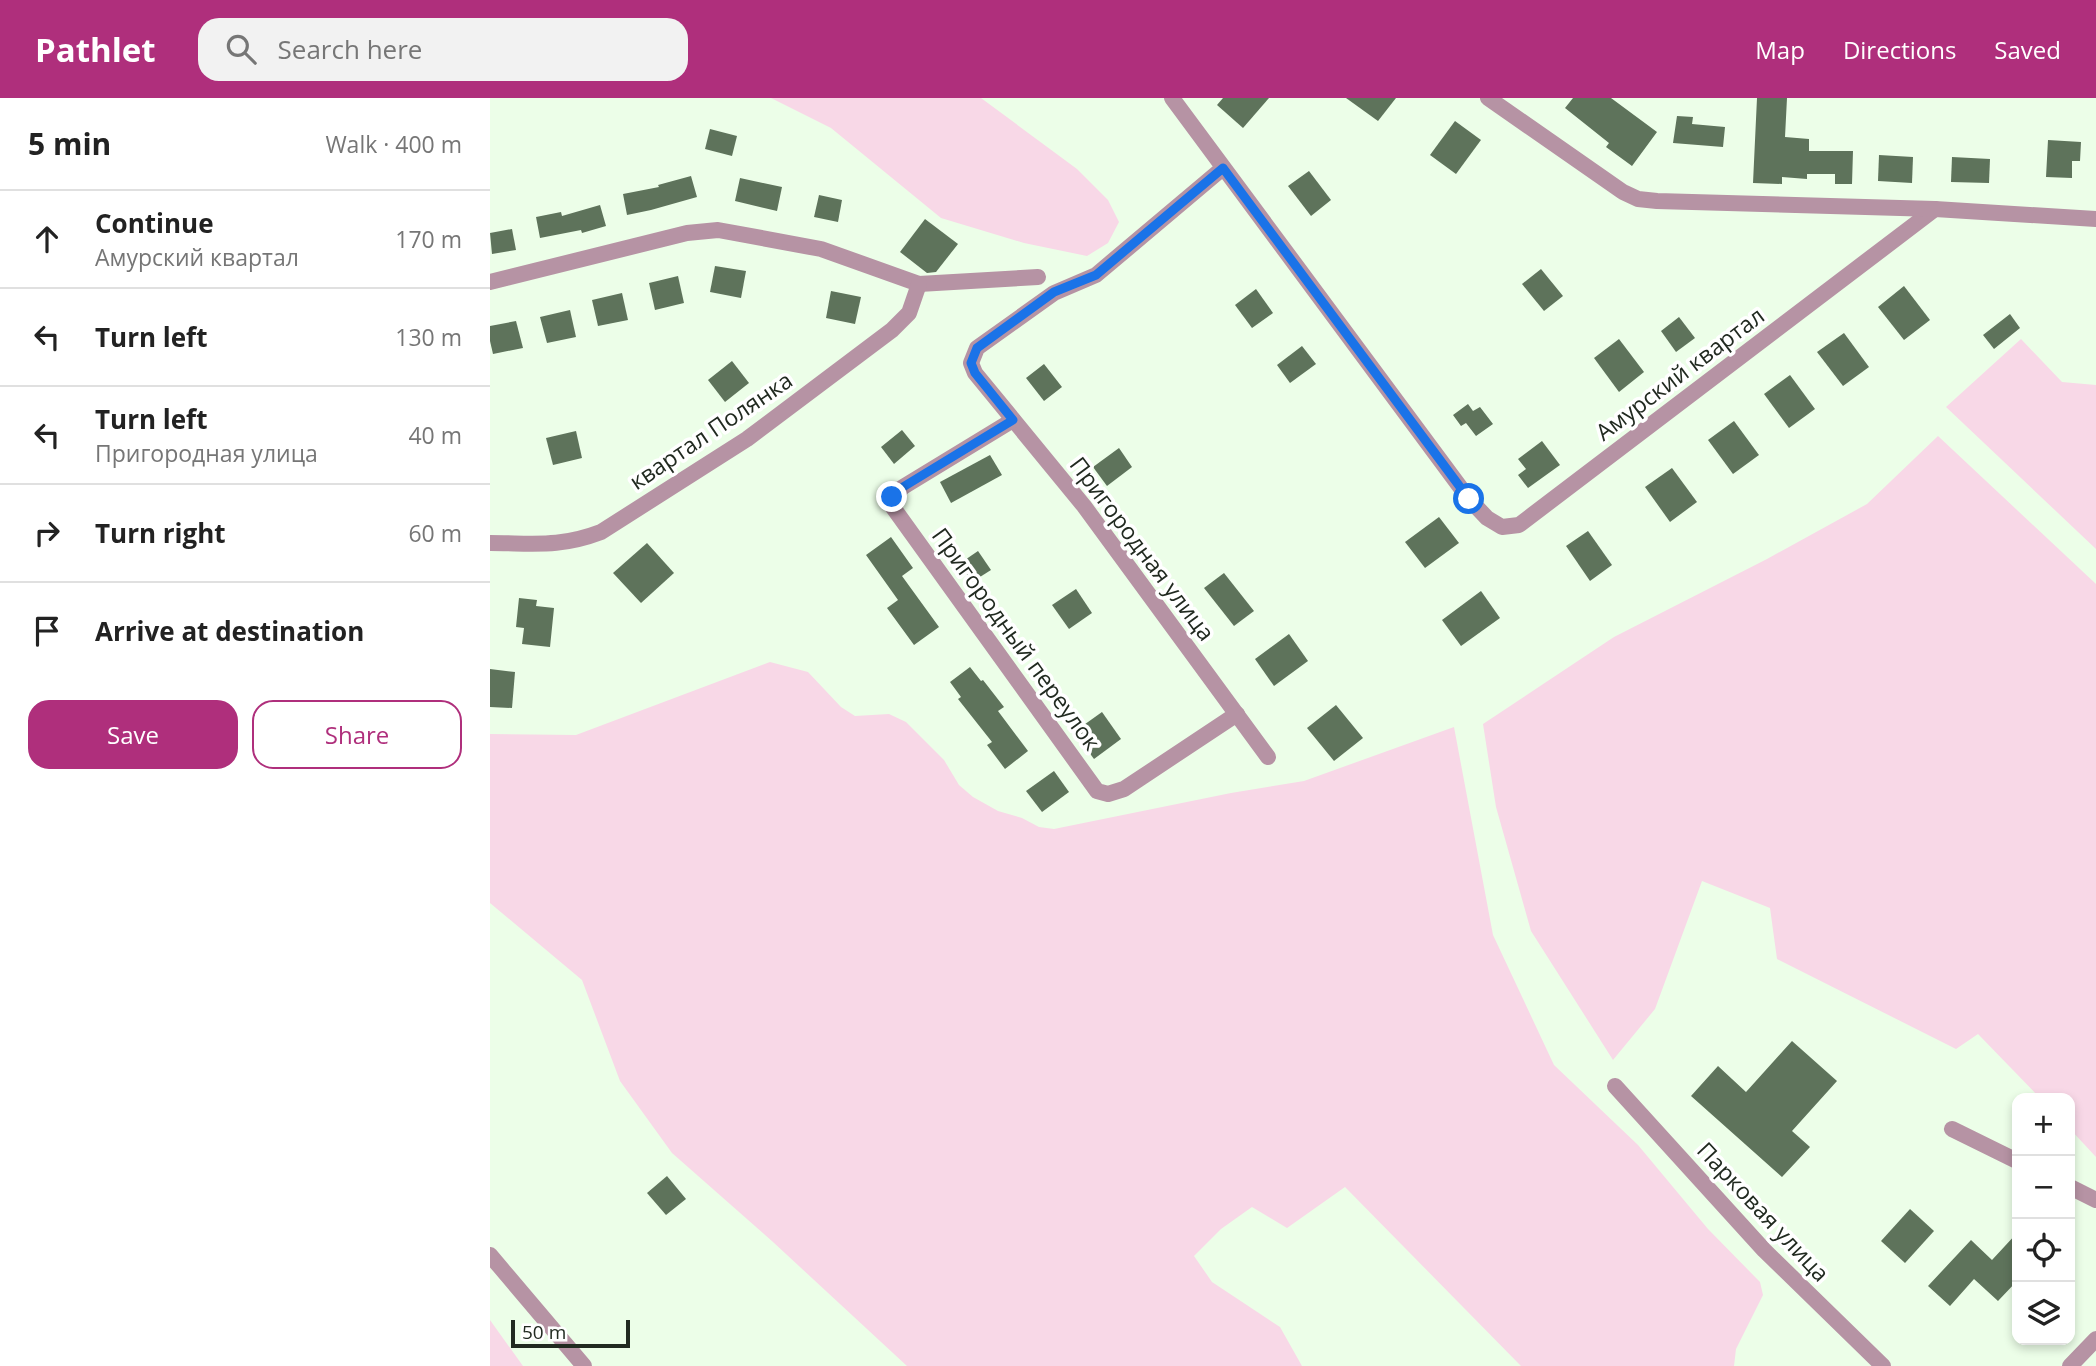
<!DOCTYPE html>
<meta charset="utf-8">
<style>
:root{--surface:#fff;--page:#f2f2f2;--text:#222;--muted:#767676;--line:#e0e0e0;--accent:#af2f7c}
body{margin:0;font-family:"Open Sans",sans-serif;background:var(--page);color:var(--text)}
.controls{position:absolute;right:21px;bottom:21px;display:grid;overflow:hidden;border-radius:14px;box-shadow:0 4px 10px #0003}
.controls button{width:63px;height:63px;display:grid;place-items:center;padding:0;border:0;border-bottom:2px solid var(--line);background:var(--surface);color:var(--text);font:35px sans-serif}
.scale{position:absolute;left:21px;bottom:18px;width:119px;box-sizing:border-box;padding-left:7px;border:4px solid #212a20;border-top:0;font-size:19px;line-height:24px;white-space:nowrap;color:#212a20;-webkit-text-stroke:5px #fff;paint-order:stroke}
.stop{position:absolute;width:21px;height:21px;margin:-16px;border:5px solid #1a73e8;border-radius:50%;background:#fff}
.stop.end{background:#1a73e8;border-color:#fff;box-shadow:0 2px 7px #0008}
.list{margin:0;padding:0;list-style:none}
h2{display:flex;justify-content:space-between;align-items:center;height:91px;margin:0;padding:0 28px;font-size:30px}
h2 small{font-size:23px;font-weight:400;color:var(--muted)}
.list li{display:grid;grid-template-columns:46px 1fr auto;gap:21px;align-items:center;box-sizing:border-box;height:98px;padding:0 28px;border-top:2px solid var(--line)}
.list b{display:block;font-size:26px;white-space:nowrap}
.list p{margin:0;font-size:23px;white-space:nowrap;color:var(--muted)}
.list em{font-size:23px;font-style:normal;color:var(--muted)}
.actions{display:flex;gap:14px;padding:21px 28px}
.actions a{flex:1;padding:16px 0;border:2px solid var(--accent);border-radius:21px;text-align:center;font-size:24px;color:var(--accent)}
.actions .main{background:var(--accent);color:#fff}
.icon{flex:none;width:38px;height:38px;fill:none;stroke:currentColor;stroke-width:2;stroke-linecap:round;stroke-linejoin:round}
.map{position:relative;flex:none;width:1606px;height:1268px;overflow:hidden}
header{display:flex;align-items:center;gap:42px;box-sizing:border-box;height:98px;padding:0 35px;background:var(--accent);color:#fff}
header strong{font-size:33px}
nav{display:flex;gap:38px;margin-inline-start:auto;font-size:24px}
.search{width:490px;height:63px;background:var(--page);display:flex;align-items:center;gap:18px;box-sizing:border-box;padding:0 24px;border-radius:21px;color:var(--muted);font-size:26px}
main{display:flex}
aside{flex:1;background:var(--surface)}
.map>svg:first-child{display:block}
.green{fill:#f8d8e7}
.building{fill:#5e735b}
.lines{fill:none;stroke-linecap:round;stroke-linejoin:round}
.street{stroke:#b693a4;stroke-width:16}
.route{stroke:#1a73e8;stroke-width:9}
.labels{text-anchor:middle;stroke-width:7;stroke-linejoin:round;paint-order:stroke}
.street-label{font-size:23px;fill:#212a20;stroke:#fff}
</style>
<header>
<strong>Pathlet</strong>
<div class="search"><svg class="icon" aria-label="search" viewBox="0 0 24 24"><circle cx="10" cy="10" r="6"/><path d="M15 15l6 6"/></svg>Search here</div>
<nav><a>Map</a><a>Directions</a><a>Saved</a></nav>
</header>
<main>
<aside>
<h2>5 min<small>Walk · 400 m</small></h2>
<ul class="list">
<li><svg class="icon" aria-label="ahead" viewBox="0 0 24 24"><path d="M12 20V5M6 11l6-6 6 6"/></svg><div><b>Continue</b><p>Амурский квартал</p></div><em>170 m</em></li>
<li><svg class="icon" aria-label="left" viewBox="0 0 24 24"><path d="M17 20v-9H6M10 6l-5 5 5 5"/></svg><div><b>Turn left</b></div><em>130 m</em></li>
<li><svg class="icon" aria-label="left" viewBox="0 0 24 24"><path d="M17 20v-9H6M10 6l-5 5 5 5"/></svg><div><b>Turn left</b><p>Пригородная улица</p></div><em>40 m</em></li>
<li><svg class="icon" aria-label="right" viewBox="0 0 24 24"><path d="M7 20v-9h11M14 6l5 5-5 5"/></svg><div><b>Turn right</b></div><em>60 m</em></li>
<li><svg class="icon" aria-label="arrive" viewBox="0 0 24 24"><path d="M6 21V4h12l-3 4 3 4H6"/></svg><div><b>Arrive at destination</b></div></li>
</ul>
<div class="actions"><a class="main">Save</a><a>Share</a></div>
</aside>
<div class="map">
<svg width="1606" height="1268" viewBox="0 0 1606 1268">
<rect width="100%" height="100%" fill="#ecfee8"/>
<!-- green -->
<g class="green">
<path d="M281 0H491L587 71 618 102 629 124 618 145 597 158 534 145 451 120 341 30Z"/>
<path d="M1531 241 1572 284 1606 287V451L1456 309Z"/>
<path d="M1448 338 1606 486V1059L1580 1031V1000H1550L1488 936 1466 951 1287 861 1280 810 1212 783 1165 911 1123 962 1041 833 1006 709 993 626 1124 539 1277 461 1377 406Z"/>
<path d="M280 564 318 574 351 609 365 618 399 616 416 624 454 662 469 687 483 699 508 713 532 720 549 729 564 731 741 695 814 683 964 629 1003 837 1064 967 1148 1047 1218 1131 1270 1184 1273 1197 1246 1251 1244 1268H1031L855 1089 797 1130 762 1109 731 1131 704 1158 722 1184 790 1229 812 1268H417L283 1144 182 1055 130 983 92 882 0 805V636L86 637Z"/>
<path d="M0 1222 33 1268H0Z"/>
</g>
<!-- building -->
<g class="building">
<path d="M733 0H779L753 30 727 7Z"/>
<path d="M856 0H906L888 23Z"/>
<path d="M1083 0H1121L1167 34 1142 68 1116 49 1119 45 1075 10Z"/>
<path d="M1267 0H1297L1295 39 1319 41V53H1363L1362 86H1345V76H1317V81L1292 79V86L1263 85Z"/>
<path d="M1187 18 1203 19 1202 26 1235 29 1233 49 1183 45Z"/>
<path d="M965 23 991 42 966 76 940 57Z"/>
<path d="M220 31 247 38 242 58 215 51Z"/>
<path d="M1558 42 1591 44 1590 63H1582V80L1556 79Z"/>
<path d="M1389 57 1423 59 1422 85 1388 83Z"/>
<path d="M1462 59 1500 61 1499 85 1461 84Z"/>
<path d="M819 73 841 102 821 118 798 88Z"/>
<path d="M201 78 207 99 161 112 137 117 133 96 169 89 168 87Z"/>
<path d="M250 80 292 89 287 113 245 103Z"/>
<path d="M329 97 352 102 348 124 324 119Z"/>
<path d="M110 107 116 128 92 135 91 132 50 140 46 119 71 114 72 118Z"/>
<path d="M435 121 468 146 446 174 437 175 410 154Z"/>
<path d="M22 131 26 152 2 156 0 135Z"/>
<path d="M225 168 256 173 251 200 220 194Z"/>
<path d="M1051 171 1073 198 1054 213 1032 186Z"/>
<path d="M188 178 194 205 165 212 159 185Z"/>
<path d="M1414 188 1440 222 1414 242 1388 209Z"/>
<path d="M766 191 783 215 762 230 745 207Z"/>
<path d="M341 193 371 199 365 226 336 220Z"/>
<path d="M132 195 138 222 108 228 102 202Z"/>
<path d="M80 212 86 239 57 245 50 219Z"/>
<path d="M1520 216 1530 230 1504 251 1493 237Z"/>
<path d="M1189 219 1205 240 1186 254 1171 233Z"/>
<path d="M26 223 33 250 3 256 0 243V228Z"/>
<path d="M1354 235 1379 269 1353 288 1327 254Z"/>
<path d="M1129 241 1154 274 1129 294 1104 260Z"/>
<path d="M812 248 826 266 800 285 787 267Z"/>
<path d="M242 263 259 285 235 304 218 282Z"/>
<path d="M554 266 572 289 554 303 536 280Z"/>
<path d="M1300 277 1325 311 1299 330 1274 296Z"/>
<path d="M978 306 983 313 990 309 1003 326 986 338 976 325 971 328 963 317Z"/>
<path d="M1244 323 1269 357 1243 376 1218 342Z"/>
<path d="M412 332 425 348 404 366 391 349Z"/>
<path d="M86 333 92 360 63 367 56 340Z"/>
<path d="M1052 343 1070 367 1038 390 1028 377 1036 371 1028 361Z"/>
<path d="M629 350 642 369 617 388 603 369Z"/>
<path d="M500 357 512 377 461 405 450 384Z"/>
<path d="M1182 370 1207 404 1180 424 1155 389Z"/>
<path d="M949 419 969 445 935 470 915 444Z"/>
<path d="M1098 433 1122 467 1100 483 1076 448Z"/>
<path d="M401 439 423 470 412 478 449 529 424 547 397 510 408 502 376 457Z"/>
<path d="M157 445 184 475 151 505 123 475Z"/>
<path d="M488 453 501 472 482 484 469 466Z"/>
<path d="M734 475 764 513 744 528 714 490Z"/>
<path d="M586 491 602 515 579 531 562 507Z"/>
<path d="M991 493 1010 520 971 548 952 522Z"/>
<path d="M29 500 47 502 46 508 64 510 60 549 32 546 34 530 26 529Z"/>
<path d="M799 536 818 563 784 588 765 561Z"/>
<path d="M480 569 491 583 493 582 514 609 508 613 538 653 515 671 497 647 502 644 468 601 471 599 460 584Z"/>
<path d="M0 571 25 574 22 610 0 609Z"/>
<path d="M846 607 873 640 844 663 817 630Z"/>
<path d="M612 614 631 641 604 661 584 634Z"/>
<path d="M564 673 579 694 552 714 536 693Z"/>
<path d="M1302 943 1347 983 1302 1033 1320 1049 1292 1079 1201 998 1228 968 1256 994Z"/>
<path d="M177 1078 196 1101 176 1117 157 1095Z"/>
<path d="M1420 1111 1444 1133 1415 1165 1391 1143Z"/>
<path d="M1527 1135V1183L1508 1203 1484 1181 1460 1208 1438 1188 1481 1142 1502 1162Z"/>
</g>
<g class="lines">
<!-- street -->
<g class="street">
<path d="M682 0 979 401 997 420 1012 429 1029 427 1445 111"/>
<path d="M998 0 1133 94 1148 101 1167 103 1445 111 1606 121"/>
<path d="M733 70 606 177 564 195 487 250 481 265 485 275 594 408 778 659"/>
<path d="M0 184 197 135 228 132 331 151 429 186 548 179"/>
<path d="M523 322 413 389 402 399V408L607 693 618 696 634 691 747 616"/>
<path d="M0 445C43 445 69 450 111 434L257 341 402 232 419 215 429 186"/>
<path d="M1125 988 1274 1152 1393 1268"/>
<path d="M1462 1031 1527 1063"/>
<path d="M1580 1089 1606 1102"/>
<path d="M0 1157 94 1268"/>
<path d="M1580 1268 1606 1241"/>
</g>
</g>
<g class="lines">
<!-- route -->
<path class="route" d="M402 399 413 389 523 322 485 275 481 265 487 250 564 194 606 177 733 70 979 401"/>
</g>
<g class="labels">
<!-- street labels -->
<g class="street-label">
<text transform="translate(1190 276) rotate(-37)" y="8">Амурский квартал</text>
<text transform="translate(221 333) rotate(-34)" y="8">квартал Полянка</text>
<text transform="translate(652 451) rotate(53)" y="8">Пригородная улица</text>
<text transform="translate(526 541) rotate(54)" y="8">Пригородный переулок</text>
<text transform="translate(1273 1114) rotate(47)" y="8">Парковая улица</text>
</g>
</g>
</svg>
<div class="controls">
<button>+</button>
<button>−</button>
<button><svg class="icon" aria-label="locate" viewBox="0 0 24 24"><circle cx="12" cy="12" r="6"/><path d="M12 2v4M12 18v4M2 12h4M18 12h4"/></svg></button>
<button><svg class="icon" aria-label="layers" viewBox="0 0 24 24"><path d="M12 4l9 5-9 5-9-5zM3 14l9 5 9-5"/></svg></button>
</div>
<div class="scale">50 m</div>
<div class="stop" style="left:979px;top:401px"></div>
<div class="stop end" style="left:402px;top:399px"></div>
</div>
</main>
